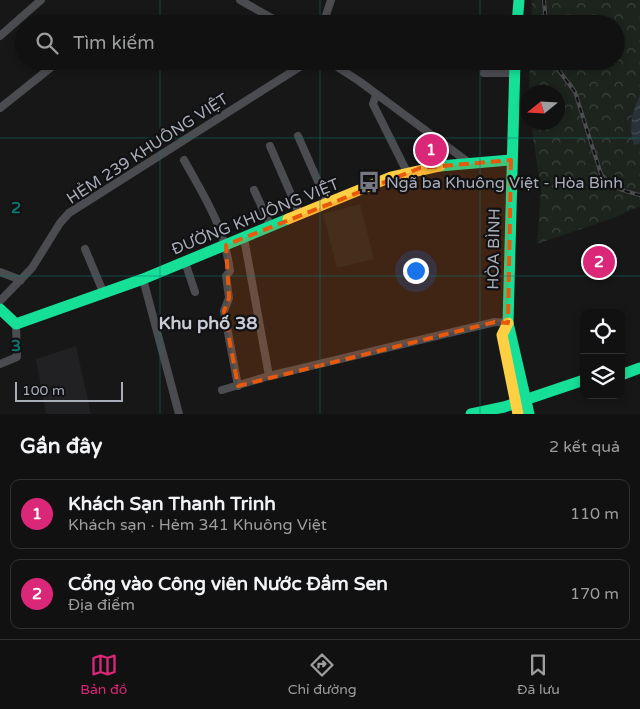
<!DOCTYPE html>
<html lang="vi">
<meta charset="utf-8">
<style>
:root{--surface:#111;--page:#1a1a1a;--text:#f1f3f6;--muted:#9c9d9f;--line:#303131;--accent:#db2777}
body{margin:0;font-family:"Varela Round",sans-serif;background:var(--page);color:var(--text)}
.controls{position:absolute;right:15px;bottom:15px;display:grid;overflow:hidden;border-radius:10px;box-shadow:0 2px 8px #0003}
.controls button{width:45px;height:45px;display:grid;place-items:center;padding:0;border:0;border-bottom:1px solid var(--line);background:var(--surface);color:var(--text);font:25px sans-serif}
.compass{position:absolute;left:520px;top:85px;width:45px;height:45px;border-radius:50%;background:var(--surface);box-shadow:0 2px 8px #0003;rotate:252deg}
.scale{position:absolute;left:15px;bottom:12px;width:108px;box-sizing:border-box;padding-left:5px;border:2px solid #a8adb8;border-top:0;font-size:14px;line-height:18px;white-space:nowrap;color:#a8adb8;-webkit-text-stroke:4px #111113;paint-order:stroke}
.you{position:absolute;left:415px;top:270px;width:18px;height:18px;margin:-12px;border:4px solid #fff;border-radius:50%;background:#1a73e8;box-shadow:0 0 0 8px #1a73e833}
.badge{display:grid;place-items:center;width:32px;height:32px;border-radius:50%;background:var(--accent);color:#fff;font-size:16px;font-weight:700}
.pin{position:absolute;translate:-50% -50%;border:2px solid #fff;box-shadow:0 1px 5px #0006}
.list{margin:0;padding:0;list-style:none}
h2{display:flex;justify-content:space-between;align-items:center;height:65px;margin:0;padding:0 20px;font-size:21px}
h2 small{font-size:16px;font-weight:400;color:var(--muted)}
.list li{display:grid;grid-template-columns:32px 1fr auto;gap:15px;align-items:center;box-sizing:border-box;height:70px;margin:0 10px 10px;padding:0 10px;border:1px solid var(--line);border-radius:10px}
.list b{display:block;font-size:19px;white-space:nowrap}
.list p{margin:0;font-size:16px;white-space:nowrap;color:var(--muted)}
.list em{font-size:16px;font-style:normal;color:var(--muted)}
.icon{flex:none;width:28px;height:28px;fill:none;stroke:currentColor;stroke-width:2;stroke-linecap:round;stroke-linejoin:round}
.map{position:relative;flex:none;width:640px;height:414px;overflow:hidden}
.search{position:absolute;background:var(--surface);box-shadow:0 2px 8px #0003;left:15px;right:15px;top:15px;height:55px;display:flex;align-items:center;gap:12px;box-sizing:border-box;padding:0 18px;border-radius:28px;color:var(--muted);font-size:19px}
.sheet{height:225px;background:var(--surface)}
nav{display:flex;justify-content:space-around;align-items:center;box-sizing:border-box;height:70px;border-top:1px solid var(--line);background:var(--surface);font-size:14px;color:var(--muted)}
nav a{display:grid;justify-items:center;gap:2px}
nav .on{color:var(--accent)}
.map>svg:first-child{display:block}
.built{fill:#212123}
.park{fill:url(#park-crowns)}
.pitch{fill:#1d241e}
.water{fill:url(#water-waves)}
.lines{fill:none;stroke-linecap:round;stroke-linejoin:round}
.street{stroke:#4b4c50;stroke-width:8}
.fast{stroke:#16e098;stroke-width:11}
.slow{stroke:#ffcf43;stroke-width:11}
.rail-casing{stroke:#4b4c4f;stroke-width:4}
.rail{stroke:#111113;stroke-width:2;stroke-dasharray:5.5;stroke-linecap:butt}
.marked{fill:#e8590c;fill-opacity:0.2;stroke:#e8590c;stroke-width:4;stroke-dasharray:10 6;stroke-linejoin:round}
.grid{fill:none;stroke:#0f766e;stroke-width:1;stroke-opacity:0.55}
.labels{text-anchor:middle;stroke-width:4.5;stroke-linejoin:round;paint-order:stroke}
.street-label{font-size:16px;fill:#a8adb8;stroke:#111113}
.poi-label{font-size:16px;fill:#a8adb8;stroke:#111113;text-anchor:start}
.neighbourhood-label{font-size:18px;font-weight:bold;fill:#c9ccd4;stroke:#111113}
.grid-label{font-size:16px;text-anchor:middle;font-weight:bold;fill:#0f766e;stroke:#111113;stroke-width:4.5;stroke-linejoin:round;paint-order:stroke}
</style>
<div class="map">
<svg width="640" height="414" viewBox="0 0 640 414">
<defs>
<pattern id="park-crowns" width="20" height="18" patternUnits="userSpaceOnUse" patternTransform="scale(1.25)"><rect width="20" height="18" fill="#1d241e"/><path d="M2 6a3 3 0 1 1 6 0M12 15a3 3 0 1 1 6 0" fill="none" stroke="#3b413d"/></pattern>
<pattern id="water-waves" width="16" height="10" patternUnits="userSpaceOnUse" patternTransform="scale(1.25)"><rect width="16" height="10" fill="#2a3239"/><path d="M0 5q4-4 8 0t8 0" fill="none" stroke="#464d54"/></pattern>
</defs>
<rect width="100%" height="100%" fill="#171717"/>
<!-- built -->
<path class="built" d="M76 346 91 414H46L36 359Z"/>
<!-- park -->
<path class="park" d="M532 0H640V206L616 217 537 244 541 191 531 123 558 122V92H529L530 61H616V24H531Z"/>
<!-- pitch -->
<path class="pitch" d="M360 204 374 259 337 268 323 214Z"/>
<!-- water -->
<path class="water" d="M640 95V143L634 145C628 126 632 113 640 95Z"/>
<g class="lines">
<!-- street -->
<g class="street">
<path d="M240 0 282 24"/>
<path d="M323 24 331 0"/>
<path d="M0 36 41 0"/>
<path d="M328 61 359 81 468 162"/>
<path d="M484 73H515"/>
<path d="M376 95 373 104 407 172"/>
<path d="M0 108 59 61"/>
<path d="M298 136 328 204"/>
<path d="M270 146 300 215"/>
<path d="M184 160C205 198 224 226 230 271L226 276 229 298 224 311 238 386"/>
<path d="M254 190 271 227"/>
<path d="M244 238 269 376"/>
<path d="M85 249 104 294"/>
<path d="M185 262 195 292"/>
<path d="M0 272 21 280"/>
<path d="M143 279 179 414"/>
<path d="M0 301 32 268 60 223 69 213 309 61"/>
<path d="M0 364 17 357 16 324"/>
<path d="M222 390 269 376 495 322 508 323"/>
</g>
<!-- fast -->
<g class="fast">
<path d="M517 24 519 0"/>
<path d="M515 61 508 323 529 414"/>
<path d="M440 166 511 160"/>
<path d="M0 309 16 324 143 279 288 219"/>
<path d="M621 375 640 368"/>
<path d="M471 414 504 407 584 380"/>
</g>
<!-- slow -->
<g class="slow">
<path d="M288 219 391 177 440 166"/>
<path d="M508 323 502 335 518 414"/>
</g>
<!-- rail casing -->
<g class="rail-casing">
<g id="rail">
<path d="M544 0 546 24"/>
<path d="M552 61 575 92 601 174C612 188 623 191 640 195"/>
</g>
</g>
<!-- rail -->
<use href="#rail" class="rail"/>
</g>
<!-- marked area -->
<path class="marked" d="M511 160 508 323 495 322 238 386 224 311 229 298 226 245 420 168Z"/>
<!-- grid -->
<path class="grid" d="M160 0V24M320 0V24M480 0V24M160 61V414M320 61V414M480 61V414M0 138H640M0 276H640"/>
<!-- icons -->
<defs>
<g id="bus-bare" transform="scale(1.725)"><path d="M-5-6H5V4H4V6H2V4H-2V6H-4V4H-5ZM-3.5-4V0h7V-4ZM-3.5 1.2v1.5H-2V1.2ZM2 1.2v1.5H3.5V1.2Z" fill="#757880" stroke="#111113" stroke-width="2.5" paint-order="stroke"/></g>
</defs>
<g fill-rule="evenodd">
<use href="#bus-bare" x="369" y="182"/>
</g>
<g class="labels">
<!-- street labels -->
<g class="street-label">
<text transform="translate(147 148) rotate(-33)" y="6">HẺM 239 KHUÔNG VIỆT</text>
<text transform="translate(255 216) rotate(-22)" y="6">ĐƯỜNG KHUÔNG VIỆT</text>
<text transform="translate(493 249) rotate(-89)" y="6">HÒA BÌNH</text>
</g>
<!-- poi labels -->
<g class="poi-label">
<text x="386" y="188">Ngã ba Khuông Việt - Hòa Bình</text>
</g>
<!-- neighbourhood labels -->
<g class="neighbourhood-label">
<text x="208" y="329">Khu phố 38</text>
</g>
</g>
<g class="grid-label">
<text x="16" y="213">2</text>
<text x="16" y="351">3</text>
</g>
</svg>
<div class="controls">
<button><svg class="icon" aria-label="locate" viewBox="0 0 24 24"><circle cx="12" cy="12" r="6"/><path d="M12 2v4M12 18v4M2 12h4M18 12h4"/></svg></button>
<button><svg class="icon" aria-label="layers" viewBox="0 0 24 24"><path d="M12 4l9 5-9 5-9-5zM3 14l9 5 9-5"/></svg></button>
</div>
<svg class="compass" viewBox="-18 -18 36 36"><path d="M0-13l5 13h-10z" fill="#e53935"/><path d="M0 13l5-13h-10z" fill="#9c9d9f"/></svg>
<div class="scale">100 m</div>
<div class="you"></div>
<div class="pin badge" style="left:431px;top:150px">1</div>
<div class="pin badge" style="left:599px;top:262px">2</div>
<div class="search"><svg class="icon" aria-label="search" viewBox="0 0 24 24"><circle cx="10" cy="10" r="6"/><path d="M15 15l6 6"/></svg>Tìm kiếm</div>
</div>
<section class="sheet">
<h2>Gần đây<small>2 kết quả</small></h2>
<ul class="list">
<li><span class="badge">1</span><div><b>Khách Sạn Thanh Trinh</b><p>Khách sạn · Hẻm 341 Khuông Việt</p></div><em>110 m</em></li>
<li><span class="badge">2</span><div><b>Cổng vào Công viên Nước Đầm Sen</b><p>Địa điểm</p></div><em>170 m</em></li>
</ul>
</section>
<nav>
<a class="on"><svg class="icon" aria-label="map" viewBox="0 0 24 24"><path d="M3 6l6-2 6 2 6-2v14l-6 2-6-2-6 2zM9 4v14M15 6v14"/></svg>Bản đồ</a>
<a><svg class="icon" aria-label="directions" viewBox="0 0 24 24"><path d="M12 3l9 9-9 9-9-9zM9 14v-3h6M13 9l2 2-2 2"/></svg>Chỉ đường</a>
<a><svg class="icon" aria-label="saved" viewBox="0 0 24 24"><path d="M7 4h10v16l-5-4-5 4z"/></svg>Đã lưu</a>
</nav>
